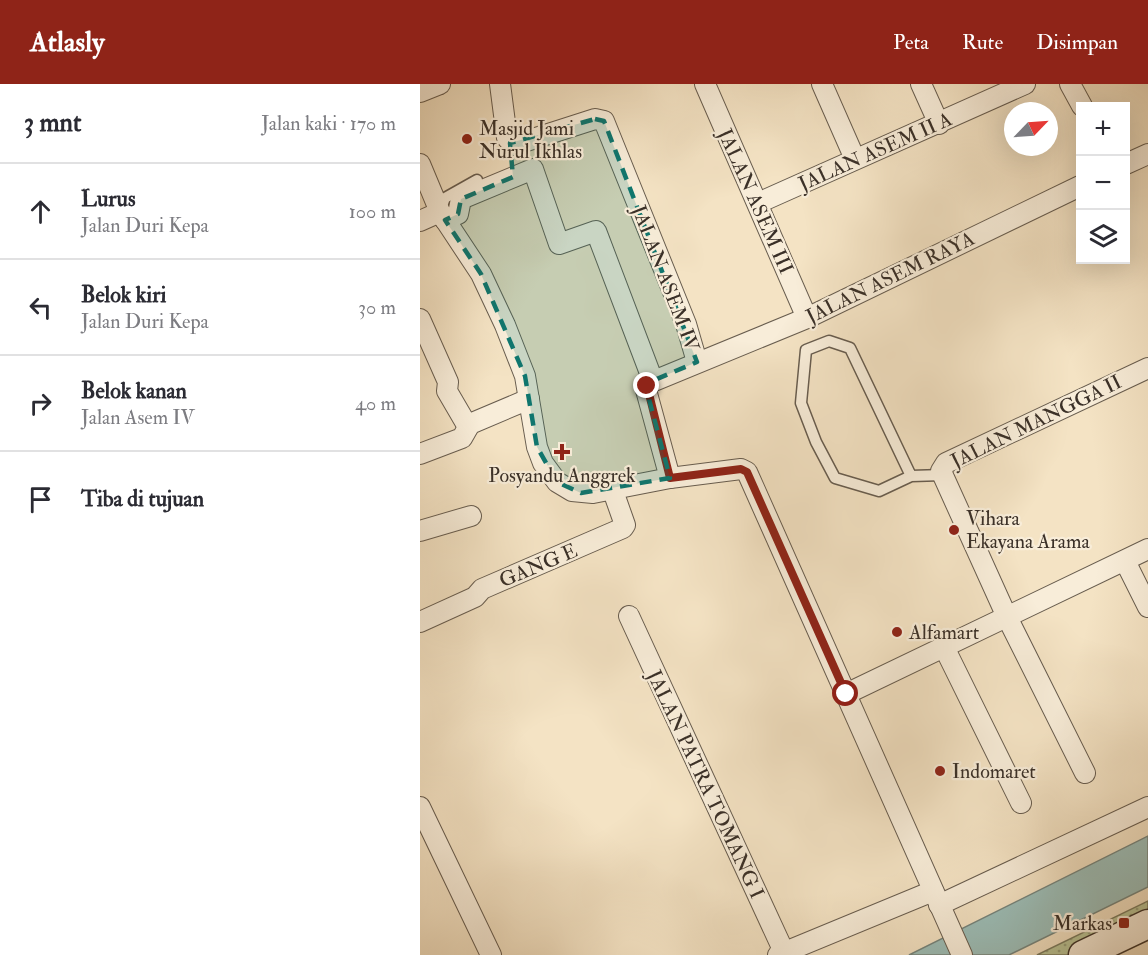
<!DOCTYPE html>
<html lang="id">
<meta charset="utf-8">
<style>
:root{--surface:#fff;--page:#f7f7f7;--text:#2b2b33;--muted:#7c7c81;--line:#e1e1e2;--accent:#8f2418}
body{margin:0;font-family:"IM FELL Double Pica",serif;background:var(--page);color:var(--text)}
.controls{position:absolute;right:18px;top:18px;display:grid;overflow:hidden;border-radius:0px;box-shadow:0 6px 24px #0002}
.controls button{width:54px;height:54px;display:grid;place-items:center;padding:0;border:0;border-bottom:2px solid var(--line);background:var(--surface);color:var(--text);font:30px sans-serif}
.compass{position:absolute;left:584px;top:18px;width:54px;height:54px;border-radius:50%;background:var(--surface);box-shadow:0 6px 24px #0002;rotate:65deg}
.stop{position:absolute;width:18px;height:18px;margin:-14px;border:4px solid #8f2418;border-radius:50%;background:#fff}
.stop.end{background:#8f2418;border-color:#fff;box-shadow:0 2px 6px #0008}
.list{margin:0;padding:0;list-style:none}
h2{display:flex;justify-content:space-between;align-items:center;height:78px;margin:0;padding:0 24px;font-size:26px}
h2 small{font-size:20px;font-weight:400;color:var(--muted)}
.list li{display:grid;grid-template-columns:39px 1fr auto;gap:18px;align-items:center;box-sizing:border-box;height:96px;padding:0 24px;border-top:2px solid var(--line)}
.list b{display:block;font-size:22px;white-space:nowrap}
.list p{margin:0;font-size:20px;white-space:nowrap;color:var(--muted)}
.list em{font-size:20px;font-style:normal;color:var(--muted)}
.icon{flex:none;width:33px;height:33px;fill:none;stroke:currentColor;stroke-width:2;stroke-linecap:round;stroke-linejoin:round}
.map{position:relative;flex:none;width:728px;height:871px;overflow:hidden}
header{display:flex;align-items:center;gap:36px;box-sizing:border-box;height:84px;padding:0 30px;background:var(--accent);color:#fff}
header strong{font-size:28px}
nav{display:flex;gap:33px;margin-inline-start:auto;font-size:21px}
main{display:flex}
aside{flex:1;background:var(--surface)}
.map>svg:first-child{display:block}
.green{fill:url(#green-dots);stroke:#7a7a5f;stroke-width:1.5}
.water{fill:#9cbeb8;stroke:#75857e;stroke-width:1.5}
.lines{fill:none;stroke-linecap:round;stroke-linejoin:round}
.lane-casing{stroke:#685d4f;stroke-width:13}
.street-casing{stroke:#685d4f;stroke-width:22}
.secondary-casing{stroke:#3a3028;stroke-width:31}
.lane{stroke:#f8edd9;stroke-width:10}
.street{stroke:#f8edd9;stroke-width:20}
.secondary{stroke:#f8edd9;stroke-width:28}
.route{stroke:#8f2418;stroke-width:8}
.marked{fill:#0f766e;fill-opacity:0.2;stroke:#0f766e;stroke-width:4.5;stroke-dasharray:12 8;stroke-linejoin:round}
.poi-dot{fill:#8f2418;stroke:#f8edd9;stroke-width:2}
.labels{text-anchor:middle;stroke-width:4.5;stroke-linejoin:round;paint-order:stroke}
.poi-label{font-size:20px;fill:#3a3028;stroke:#f8edd9;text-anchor:start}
.street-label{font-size:20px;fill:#3a3028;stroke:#f8edd9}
</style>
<header>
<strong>Atlasly</strong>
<nav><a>Peta</a><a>Rute</a><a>Disimpan</a></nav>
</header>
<main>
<aside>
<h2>3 mnt<small>Jalan kaki · 170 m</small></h2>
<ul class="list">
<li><svg class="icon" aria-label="ahead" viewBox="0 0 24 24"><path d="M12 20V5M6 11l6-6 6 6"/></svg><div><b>Lurus</b><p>Jalan Duri Kepa</p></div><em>100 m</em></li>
<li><svg class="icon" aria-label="left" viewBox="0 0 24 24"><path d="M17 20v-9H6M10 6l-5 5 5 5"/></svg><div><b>Belok kiri</b><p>Jalan Duri Kepa</p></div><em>30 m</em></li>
<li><svg class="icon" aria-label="right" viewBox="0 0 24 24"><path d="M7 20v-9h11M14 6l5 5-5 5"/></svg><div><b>Belok kanan</b><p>Jalan Asem IV</p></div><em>40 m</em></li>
<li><svg class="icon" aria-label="arrive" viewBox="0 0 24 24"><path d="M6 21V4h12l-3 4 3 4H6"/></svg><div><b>Tiba di tujuan</b></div></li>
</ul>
</aside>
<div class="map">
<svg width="728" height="871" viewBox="0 0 728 871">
<defs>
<pattern id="green-dots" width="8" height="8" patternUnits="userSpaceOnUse" patternTransform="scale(1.5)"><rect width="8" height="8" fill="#b9c496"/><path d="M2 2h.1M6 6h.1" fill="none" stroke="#97a07a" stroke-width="1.8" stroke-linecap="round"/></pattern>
</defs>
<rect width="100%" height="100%" fill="#f4e3c4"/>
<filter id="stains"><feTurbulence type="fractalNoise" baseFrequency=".00333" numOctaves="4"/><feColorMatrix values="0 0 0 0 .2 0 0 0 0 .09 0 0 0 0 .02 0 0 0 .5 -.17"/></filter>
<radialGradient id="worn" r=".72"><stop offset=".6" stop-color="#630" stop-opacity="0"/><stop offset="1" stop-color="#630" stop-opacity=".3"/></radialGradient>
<!-- green -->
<path class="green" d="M728 817V833L650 871H617Z"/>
<!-- water -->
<path class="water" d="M728 752V803L589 871H489Z"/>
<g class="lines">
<!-- lane casing -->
<g class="lane-casing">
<g id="lane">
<path d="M20 127 25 114 57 96"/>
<path d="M491 392 430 264 409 257 386 266 381 319 396 358 415 394 459 407 491 392 523 391"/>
</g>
</g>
<!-- street casing -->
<g class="street-casing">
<g id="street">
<path d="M80 0 87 54 94 61 175 35 184 37 266 240 277 278"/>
<path d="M285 0 387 234"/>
<path d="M402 0 435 75"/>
<path d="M501 0 519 40"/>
<path d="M650 0 662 22"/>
<path d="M0 8 20 0"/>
<path d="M0 80 20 128 61 190 85 241 105 292 117 363 123 379 137 398 152 407 173 409 250 394 321 385 327 388 542 871"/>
<path d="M706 80 728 70"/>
<path d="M338 119 605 0"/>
<path d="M25 136 38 130 41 115 113 85 139 160 176 147 233 297"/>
<path d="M0 137 20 128"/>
<path d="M0 235 28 298 27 307 48 343"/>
<path d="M0 370 42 354 50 340 109 315"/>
<path d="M250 394 226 306 229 299 387 234 660 102"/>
<path d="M0 447 51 432"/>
<path d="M705 477 728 523"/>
<path d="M209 532 364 868"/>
<path d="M0 538 55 513 62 505 203 444 205 441 193 407"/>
<path d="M524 563 601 719"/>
<path d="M426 610 728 465"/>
<path d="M665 689 587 533 521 387 526 379 728 284"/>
<path d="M0 723 71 871"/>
<path d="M519 821 728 723"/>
<path d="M358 871 513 807"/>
</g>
</g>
<!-- secondary casing -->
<g class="secondary-casing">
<path id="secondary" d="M663 871 728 840"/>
</g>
<!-- lane -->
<use href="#lane" class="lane"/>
<!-- street -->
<use href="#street" class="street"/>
<!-- secondary -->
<use href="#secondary" class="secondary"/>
</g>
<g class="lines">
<!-- route -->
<path class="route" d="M227 302 250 394 321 385 327 388 426 610"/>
</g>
<!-- marked area -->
<path class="marked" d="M175 35 184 37 277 278 225 300 250 394 161 409 137 398 117 363 105 292 61 190 25 136 38 130 41 115 93 93 90 59Z"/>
<!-- markers -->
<g class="poi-dot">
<circle cx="47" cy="55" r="6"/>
<path d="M139 359h6v6h6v6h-6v6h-6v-6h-6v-6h6z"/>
<circle cx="534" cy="446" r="6"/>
<circle cx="477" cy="548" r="6"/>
<circle cx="520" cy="687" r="6"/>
<rect x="698" y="833" width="12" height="12" rx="3"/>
</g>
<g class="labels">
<!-- poi labels -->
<g class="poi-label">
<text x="59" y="51">Masjid Jami<tspan x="59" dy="23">Nurul Ikhlas</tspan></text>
<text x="142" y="398" text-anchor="middle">Posyandu Anggrek</text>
<text x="546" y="441">Vihara<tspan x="546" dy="23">Ekayana Arama</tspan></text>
<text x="489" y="555">Alfamart</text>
<text x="532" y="694">Indomaret</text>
<text x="692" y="846" text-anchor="end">Markas</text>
</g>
<!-- street labels -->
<g class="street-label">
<text transform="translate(455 67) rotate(-24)" y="7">JALAN ASEM II A</text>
<text transform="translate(336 117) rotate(66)" y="7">JALAN ASEM III</text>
<text transform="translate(470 193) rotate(-26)" y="7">JALAN ASEM RAYA</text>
<text transform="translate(246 194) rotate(69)" y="7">JALAN ASEM IV</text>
<text transform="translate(616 337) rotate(-26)" y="7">JALAN MANGGA II</text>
<text transform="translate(118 481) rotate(-23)" y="7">GANG E</text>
<text transform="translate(286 700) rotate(65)" y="7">JALAN PATRA TOMANG I</text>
</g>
</g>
<rect width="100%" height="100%" filter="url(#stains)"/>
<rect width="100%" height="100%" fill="url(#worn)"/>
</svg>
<div class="controls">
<button>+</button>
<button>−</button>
<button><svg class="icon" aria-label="layers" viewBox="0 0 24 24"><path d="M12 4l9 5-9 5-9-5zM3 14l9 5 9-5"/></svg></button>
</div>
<svg class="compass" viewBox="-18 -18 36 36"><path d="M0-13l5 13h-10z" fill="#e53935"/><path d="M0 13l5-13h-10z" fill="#7c7c81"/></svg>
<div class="stop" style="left:426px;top:610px"></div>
<div class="stop end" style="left:227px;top:302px"></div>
</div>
</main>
